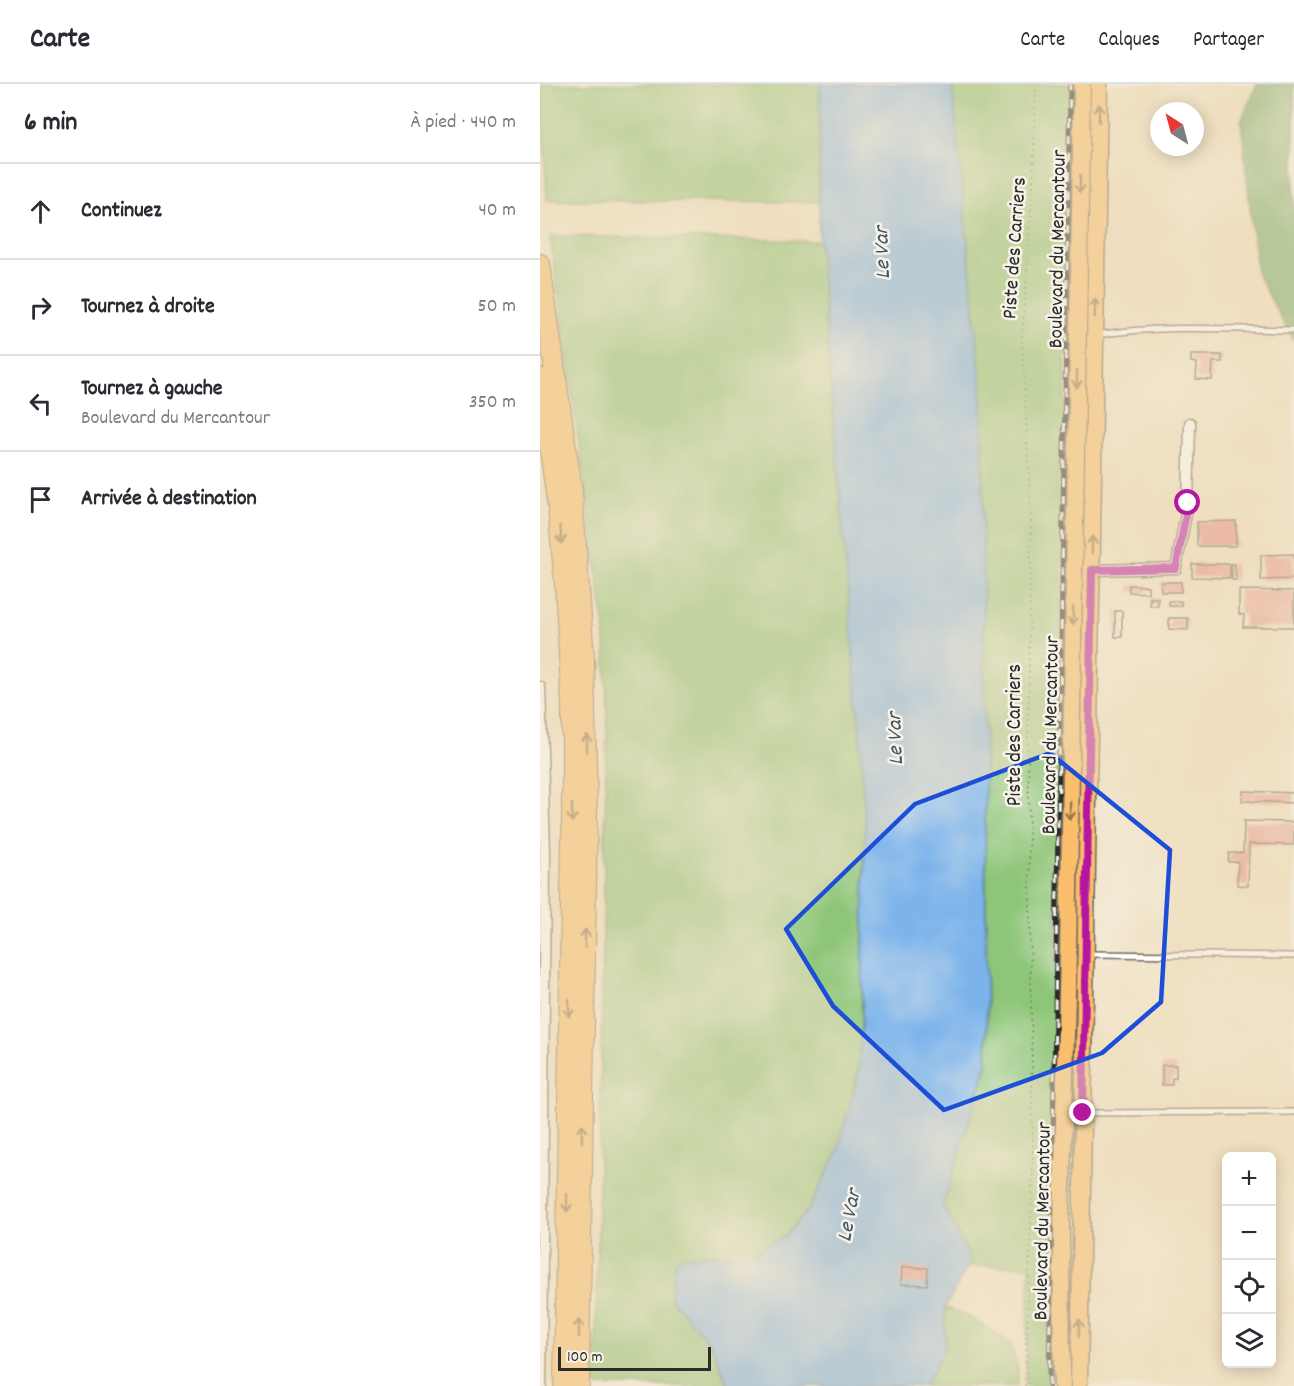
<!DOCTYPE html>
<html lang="fr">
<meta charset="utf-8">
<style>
:root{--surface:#fff;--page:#f7f7f7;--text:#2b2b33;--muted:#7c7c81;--line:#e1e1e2}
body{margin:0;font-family:Dekko,sans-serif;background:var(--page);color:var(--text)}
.controls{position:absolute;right:18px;bottom:18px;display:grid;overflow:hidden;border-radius:9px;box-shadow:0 3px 15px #0003}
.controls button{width:54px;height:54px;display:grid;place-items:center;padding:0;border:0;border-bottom:2px solid var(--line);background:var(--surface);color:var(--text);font:30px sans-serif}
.compass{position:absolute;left:610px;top:18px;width:54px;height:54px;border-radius:50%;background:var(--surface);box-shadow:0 3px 15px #0003;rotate:324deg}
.scale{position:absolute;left:18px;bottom:15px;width:153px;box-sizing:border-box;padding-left:6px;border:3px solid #2b2b2b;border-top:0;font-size:16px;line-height:21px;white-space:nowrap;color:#2b2b2b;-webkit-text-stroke:4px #f7f3e8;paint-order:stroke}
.stop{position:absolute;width:18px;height:18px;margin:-14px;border:4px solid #b5179e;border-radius:50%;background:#fff}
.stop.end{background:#b5179e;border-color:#fff;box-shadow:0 2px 6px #0008}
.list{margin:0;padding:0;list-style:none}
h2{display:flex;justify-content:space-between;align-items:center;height:78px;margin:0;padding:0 24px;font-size:26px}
h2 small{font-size:20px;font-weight:400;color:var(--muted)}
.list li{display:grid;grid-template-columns:39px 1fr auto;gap:18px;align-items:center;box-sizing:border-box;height:96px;padding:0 24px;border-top:2px solid var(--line)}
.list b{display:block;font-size:22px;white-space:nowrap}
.list p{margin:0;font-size:20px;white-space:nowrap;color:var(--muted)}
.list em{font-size:20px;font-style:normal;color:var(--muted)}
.icon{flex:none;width:33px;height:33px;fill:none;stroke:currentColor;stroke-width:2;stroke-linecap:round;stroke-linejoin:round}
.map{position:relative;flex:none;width:754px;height:1302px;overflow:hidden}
header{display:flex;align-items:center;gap:36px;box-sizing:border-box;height:84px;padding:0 30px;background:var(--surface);border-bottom:2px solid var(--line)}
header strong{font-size:28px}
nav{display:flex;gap:33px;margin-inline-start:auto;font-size:21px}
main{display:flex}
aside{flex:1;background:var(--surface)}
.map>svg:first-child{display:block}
.green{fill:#8ec679;stroke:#5c7852;stroke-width:1.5}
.forest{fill:#72ab69;stroke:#4e6b4a;stroke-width:1.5}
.water{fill:#7bb3eb;stroke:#536f8b;stroke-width:1.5}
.building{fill:#e69087}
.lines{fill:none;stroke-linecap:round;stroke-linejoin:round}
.lane-casing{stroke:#706a5f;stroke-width:8}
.street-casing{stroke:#706a5f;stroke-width:13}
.primary-casing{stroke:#706a5f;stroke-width:19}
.highway-casing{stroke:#706a5f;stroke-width:22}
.path{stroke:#706a5f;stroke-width:1.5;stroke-dasharray:1.5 4.5;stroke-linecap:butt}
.lane{stroke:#fff;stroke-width:5}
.street{stroke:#fff;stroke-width:10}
.primary{stroke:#fabe6d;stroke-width:16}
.highway{stroke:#fabe6d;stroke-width:20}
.rail-casing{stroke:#2b2b2b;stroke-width:5}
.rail{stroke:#f7f3e8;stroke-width:3;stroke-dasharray:9;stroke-linecap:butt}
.oneway{stroke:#92744c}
.route{stroke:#b5179e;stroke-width:8}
.marked{fill:none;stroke:#1d4ed8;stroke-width:4.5;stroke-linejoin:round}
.labels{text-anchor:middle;stroke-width:5;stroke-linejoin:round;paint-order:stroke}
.street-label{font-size:21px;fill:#2b2b2b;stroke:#f7f3e8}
.water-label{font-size:22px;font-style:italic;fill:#435465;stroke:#f7f3e8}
</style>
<header>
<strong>Carte</strong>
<nav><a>Carte</a><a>Calques</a><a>Partager</a></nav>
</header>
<main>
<aside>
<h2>6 min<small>À pied · 440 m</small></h2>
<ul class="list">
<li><svg class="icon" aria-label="ahead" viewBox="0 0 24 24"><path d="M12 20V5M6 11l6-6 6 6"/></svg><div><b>Continuez</b></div><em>40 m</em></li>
<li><svg class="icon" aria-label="right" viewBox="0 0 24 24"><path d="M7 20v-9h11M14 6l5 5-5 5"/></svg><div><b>Tournez à droite</b></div><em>50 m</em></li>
<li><svg class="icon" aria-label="left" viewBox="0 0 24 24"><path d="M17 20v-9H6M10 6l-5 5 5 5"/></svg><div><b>Tournez à gauche</b><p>Boulevard du Mercantour</p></div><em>350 m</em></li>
<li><svg class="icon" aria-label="arrive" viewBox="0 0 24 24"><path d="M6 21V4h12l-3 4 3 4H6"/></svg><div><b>Arrivée à destination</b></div></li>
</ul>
</aside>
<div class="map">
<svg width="754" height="1302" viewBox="0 0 754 1302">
<rect width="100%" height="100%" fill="#f7f3e8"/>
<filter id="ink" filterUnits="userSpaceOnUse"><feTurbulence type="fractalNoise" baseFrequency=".0167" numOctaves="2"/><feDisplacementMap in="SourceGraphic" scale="12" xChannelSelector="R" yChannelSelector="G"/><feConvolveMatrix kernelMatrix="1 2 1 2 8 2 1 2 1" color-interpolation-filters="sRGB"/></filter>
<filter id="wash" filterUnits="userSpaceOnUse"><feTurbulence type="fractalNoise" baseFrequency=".008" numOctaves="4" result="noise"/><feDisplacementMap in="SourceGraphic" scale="24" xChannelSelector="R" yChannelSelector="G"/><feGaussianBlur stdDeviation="1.35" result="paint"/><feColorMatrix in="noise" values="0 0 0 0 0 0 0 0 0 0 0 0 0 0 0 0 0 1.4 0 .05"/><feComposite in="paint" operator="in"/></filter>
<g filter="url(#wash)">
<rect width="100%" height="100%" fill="#efdfbf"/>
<!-- green -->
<g class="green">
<path d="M1 0H280V118L7 116Z"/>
<path d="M412 0H530L509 1302H485L490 1182H429L431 1176 402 1121 447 980 442 308Z"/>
<path d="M10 152 279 157 320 651 325 742 322 932 318 989 298 1067 269 1125 245 1152 210 1170 143 1172 131 1215 171 1260 189 1302H55L67 636 65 545Z"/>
<path d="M405 1223 431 1234 470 1259 478 1286 477 1302H383L391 1291 405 1263Z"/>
</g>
<!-- forest -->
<path class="forest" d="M717 0H754V258L717 189 701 37Z"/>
<!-- water -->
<path class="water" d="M280 0H412L442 308 447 980 403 1121 431 1177 405 1223V1263L391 1291 383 1302H189L171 1260 131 1215 135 1178 143 1172 210 1170 245 1152 269 1125 298 1067 318 989 322 932 325 742 320 651 279 157Z"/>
<g id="blocks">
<!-- building -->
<g class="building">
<path d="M651 271H682V278H673L672 296 656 295 657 279 651 278Z"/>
<path d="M696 437V462H657V438Z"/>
<path d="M754 470V495L721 496V471Z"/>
<path d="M652 480H690V494L652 493Z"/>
<path d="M691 480H695L696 496H692Z"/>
<rect x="621" y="498" width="20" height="10"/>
<path d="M589 501 608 502V509L589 508Z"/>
<path d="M699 506 754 507V543H703L704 531 699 530Z"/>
<rect x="610" y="514" width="8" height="8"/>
<rect x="629" y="517" width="12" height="5"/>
<rect x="575" y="527" width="7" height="26"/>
<path d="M629 534H648V546L629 545Z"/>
<path d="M703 707 754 709V719L702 717Z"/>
<path d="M704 737 754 738V761L709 760 708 802 697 801 698 778H688L689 769H703Z"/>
<path d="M622 981H636V994H632V1001H622Z"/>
<path d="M362 1183 388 1184 387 1201 361 1200Z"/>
</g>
</g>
</g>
<g filter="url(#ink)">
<use href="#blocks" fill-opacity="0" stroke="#706a5f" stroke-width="1.5"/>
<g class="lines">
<!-- lane casing -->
<g class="lane-casing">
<g id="lane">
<path d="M556 251C622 241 688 245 754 246"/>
<path d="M547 870 754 872"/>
<path d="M545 1029 754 1028"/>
</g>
</g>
<!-- street casing -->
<g class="street-casing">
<g id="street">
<path d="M552 486 636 484 648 419 650 339"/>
<path d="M0 603 5 768 1 1302"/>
</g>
</g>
<!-- primary casing -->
<g class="primary-casing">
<g id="primary">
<path d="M522 1302 521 1144 528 871 542 0"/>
<path d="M539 1302 559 0"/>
</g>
</g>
<!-- highway casing -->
<g class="highway-casing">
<g id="highway">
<path d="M0 180 32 407 44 574 47 726 39 1302"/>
<path d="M0 294 18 424 25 502 32 622V748L24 1302"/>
</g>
</g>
<!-- path -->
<path class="path" d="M485 1302 493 1080 488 656 491 434 482 253 493 100 496 0"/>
<!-- lane -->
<use href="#lane" class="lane"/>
<!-- street -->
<use href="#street" class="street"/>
<!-- primary -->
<use href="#primary" class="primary"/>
<!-- highway -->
<use href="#highway" class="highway"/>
<!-- rail casing -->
<g class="rail-casing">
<path id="rail" d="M509 1302 530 0"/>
</g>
<!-- rail -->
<use href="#rail" class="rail"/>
</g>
<!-- one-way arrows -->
<defs><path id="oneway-shaft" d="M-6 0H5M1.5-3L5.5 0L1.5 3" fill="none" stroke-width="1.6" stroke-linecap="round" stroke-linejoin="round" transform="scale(1.5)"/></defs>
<g class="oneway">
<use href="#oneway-shaft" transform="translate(559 29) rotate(-89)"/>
<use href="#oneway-shaft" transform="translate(540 100) rotate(91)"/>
<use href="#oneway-shaft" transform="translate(555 224) rotate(-89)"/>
<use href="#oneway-shaft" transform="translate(537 295) rotate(91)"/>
<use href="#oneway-shaft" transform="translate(21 451) rotate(85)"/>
<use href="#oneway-shaft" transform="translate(552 461) rotate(-89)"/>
<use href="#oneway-shaft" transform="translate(533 532) rotate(91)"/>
<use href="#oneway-shaft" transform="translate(47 659) rotate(-90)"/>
<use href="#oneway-shaft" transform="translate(530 727) rotate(91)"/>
<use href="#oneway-shaft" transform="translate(32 729) rotate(90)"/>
<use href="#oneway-shaft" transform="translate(45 854) rotate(-89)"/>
<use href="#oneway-shaft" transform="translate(29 924) rotate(90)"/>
<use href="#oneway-shaft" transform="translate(42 1049) rotate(-89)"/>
<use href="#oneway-shaft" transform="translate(27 1119) rotate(90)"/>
<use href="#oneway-shaft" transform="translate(39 1244) rotate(-89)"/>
<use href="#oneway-shaft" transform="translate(539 1244) rotate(-89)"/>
</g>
</g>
<g class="lines" filter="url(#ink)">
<!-- route -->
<path class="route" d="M543 1029 552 486 636 484 648 419"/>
</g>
<!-- marked area -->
<path d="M0 0H754V1302H0ZM510 669 630 766 621 918 562 969 404 1026 293 922 246 845 375 720Z" fill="#efdfbf" fill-opacity=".55" fill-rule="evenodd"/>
<path class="marked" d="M510 669 630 766 621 918 562 969 404 1026 293 922 246 845 375 720Z"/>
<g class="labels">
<!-- street labels -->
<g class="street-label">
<text transform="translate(473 164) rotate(-86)" y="7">Piste des Carriers</text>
<text transform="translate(516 165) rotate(-89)" y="7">Boulevard du Mercantour</text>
<text transform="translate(473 651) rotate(-90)" y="7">Piste des Carriers</text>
<text transform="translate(509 651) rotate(-89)" y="7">Boulevard du Mercantour</text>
<text transform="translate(501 1137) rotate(-89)" y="7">Boulevard du Mercantour</text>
</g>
<!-- water labels -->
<g class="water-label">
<text transform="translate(340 169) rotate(-92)" y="8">Le Var</text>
<text transform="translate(353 655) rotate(-92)" y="8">Le Var</text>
<text transform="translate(307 1131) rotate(-79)" y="8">Le Var</text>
</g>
</g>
</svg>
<div class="controls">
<button>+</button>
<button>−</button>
<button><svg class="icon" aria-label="locate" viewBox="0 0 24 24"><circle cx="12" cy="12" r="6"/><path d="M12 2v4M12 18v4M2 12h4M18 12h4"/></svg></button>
<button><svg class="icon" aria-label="layers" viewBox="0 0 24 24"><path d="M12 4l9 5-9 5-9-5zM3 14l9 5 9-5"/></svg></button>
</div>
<svg class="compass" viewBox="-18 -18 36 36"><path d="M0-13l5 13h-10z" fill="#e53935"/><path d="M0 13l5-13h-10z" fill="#7c7c81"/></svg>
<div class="scale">100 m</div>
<div class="stop" style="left:648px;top:419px"></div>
<div class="stop end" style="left:543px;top:1029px"></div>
</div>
</main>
